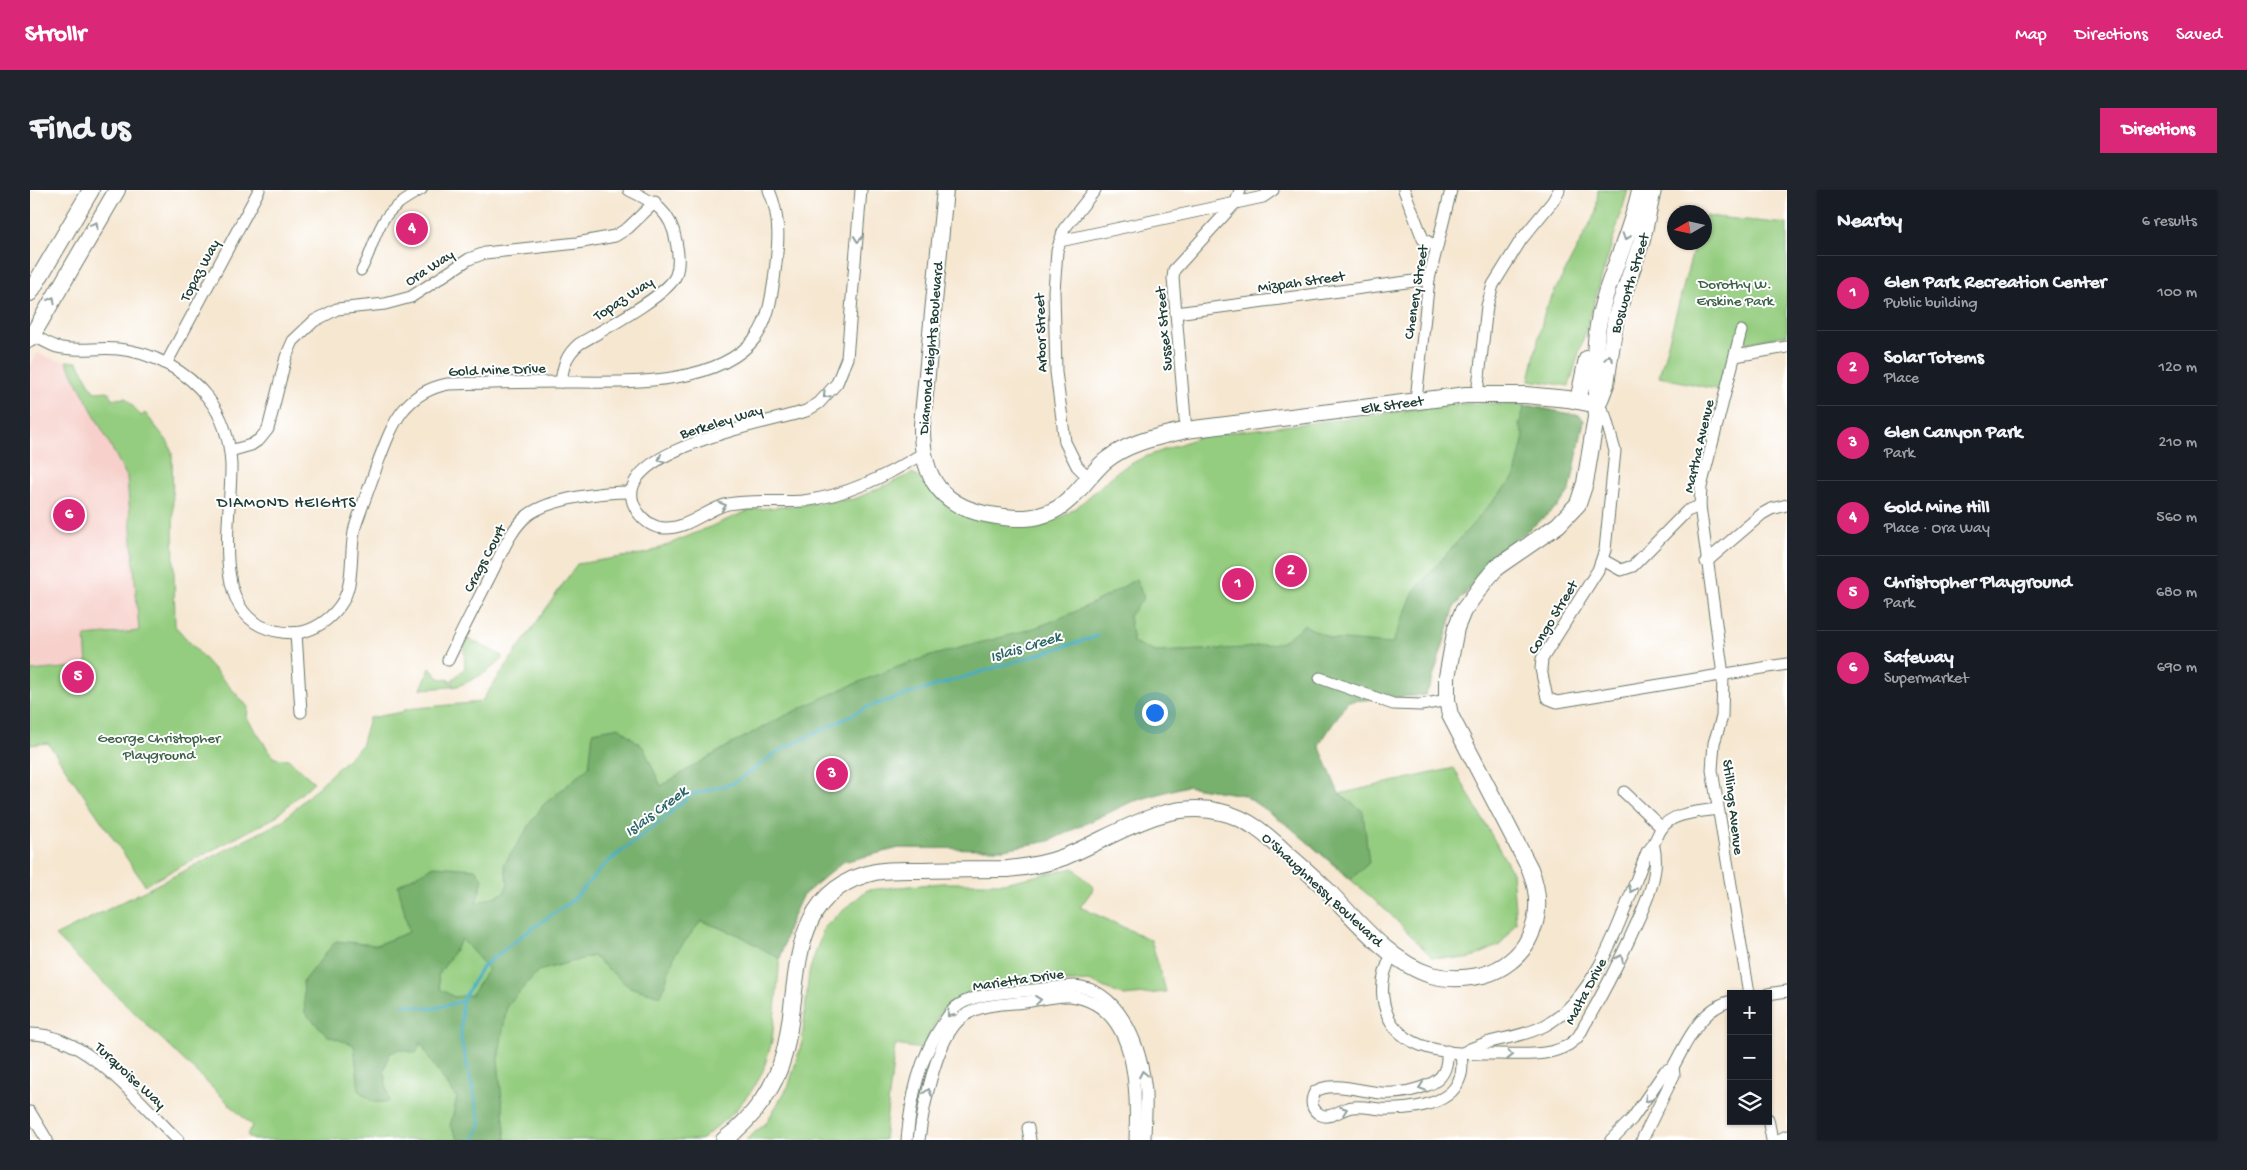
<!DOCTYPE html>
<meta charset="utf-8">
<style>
:root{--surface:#171b24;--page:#20242c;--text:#f1f3f6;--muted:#9ea1a6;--line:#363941;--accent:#db2777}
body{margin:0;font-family:"Gochi Hand",sans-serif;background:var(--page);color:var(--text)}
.controls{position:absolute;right:15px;bottom:15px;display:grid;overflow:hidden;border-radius:0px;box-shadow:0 1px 4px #0004}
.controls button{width:45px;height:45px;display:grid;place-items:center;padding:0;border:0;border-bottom:1px solid var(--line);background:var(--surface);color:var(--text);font:25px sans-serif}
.compass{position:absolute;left:1637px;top:15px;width:45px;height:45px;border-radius:50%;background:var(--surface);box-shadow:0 1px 4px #0004;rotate:261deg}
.you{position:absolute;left:1124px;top:522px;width:18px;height:18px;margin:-12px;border:4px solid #fff;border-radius:50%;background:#1a73e8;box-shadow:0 0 0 8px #1a73e833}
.badge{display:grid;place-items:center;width:32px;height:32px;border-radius:50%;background:var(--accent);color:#fff;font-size:16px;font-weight:700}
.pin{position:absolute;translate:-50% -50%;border:2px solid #fff;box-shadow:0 1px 5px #0006}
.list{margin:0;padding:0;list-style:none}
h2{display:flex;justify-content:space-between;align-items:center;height:65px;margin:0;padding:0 20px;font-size:21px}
h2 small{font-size:16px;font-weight:400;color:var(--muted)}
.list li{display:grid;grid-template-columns:32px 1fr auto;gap:15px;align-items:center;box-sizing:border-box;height:75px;padding:0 20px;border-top:1px solid var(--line)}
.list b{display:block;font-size:19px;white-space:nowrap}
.list p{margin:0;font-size:16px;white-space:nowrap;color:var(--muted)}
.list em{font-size:16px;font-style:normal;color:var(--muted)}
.icon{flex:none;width:28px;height:28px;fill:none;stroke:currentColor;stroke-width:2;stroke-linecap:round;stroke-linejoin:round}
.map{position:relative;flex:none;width:1757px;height:950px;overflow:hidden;border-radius:0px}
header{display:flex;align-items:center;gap:30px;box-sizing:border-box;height:70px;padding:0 25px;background:var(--accent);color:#fff}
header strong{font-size:24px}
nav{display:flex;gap:28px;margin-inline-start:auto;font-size:18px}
.intro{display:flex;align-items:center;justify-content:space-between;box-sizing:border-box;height:120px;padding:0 30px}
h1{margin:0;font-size:35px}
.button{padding:12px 22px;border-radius:0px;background:var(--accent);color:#fff;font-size:18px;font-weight:700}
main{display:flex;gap:30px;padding:0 30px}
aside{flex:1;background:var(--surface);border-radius:0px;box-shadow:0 1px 4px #0004}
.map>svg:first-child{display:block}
.built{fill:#f7d0cb}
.green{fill:#95cd80;stroke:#5a855a}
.forest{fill:#78b06e;stroke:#4c7651;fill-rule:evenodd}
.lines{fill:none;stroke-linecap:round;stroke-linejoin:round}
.stream{stroke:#46aec5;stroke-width:3}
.pedestrian-casing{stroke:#6a786b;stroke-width:11}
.minor-casing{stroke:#6a786b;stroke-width:13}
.tertiary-casing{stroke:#6a786b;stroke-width:17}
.secondary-casing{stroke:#6a786b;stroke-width:18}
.pedestrian{stroke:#fff;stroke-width:9}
.minor{stroke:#fff;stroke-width:11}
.tertiary{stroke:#fff;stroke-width:15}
.secondary{stroke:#fff;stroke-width:16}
.oneway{stroke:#8f9e9a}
.labels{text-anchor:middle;stroke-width:4;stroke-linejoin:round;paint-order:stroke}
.street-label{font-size:15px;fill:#1f3d34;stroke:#fff}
.park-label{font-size:15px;fill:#3c6147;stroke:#fff}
.neighbourhood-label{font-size:16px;letter-spacing:1px;fill:#1f3d34;stroke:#fff}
.water-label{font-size:16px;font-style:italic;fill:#2d6567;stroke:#fff}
</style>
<header>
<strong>Strollr</strong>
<nav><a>Map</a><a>Directions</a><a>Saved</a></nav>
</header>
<div class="intro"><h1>Find us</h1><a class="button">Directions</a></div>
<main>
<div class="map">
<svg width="1757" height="950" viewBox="0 0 1757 950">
<rect width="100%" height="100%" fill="#fff"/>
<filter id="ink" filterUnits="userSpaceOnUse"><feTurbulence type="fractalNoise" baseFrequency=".02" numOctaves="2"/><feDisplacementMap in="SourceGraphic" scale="10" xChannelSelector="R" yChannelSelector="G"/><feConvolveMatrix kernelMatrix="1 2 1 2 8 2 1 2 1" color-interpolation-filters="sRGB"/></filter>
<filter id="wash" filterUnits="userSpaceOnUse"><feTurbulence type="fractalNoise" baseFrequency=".0096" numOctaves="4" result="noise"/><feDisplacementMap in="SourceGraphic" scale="20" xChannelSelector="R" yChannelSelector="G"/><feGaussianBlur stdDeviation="1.12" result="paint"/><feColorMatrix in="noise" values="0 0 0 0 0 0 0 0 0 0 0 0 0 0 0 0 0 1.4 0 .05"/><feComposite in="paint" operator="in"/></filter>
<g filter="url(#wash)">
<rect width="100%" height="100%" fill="#f6e7d1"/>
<!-- built -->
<path class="built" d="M7 163 26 170 36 171 97 287 109 442 55 446 57 476 0 481V175Z"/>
<!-- green -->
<g class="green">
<path d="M1568 0H1598L1539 196 1499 190 1515 120 1566 22Z"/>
<path d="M1675 26 1757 34V145L1706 155 1694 201 1629 187 1665 53 1674 52Z"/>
<path d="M36 171 48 172 64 202 78 201 82 209 96 208 111 226 115 223 138 252 142 262 145 436 218 517 217 528 244 568 258 569 284 592 244 628 115 695 18 553 0 555V481L57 476 55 446 109 441 97 287Z"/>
<path d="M1451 213 1502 216 1550 226 1554 230 1540 300 1530 314 1470 363 1425 416 1401 494 1395 505 1271 515 1309 604 1424 578 1482 682 1486 732 1470 755 1439 769 1402 767 1359 723 1260 637 1214 605 1156 596 1101 612 1019 651 974 659 869 658 812 672 772 706 758 737 750 769 742 851 733 881 722 900 704 922 671 950H223L217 945 222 936 25 746 251 632 331 556 339 528 372 522 376 519 451 512 547 374 618 363 720 320 825 309 883 283 915 313 1006 335 1030 328 1046 318 1089 280 1112 268 1175 245 1290 232 1416 215Z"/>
<path d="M438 449 471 465 472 468C468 477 433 496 423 497L422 490 435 478 434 457Z"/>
<path d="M400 478 409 488 420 490 421 497 391 499Z"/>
<path d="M1044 678 1064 698 1050 717 1121 750 1136 802 1094 806 1059 791 1003 794 939 802 912 820 892 859 865 855 854 950H716L736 933 759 895 772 852 779 782 794 737 837 700 912 693H973Z"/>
</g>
<!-- forest -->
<path class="forest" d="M1495 215 1550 226 1554 230 1540 300 1530 314 1470 363 1425 416 1401 494 1395 505 1318 511 1289 555 1309 604 1333 621 1339 673 1321 689 1260 637 1214 605 1156 596 1101 612 1019 651 974 659 869 658 813 672 772 706 758 737 750 769 709 745 671 731 645 764 631 806 599 797 563 766 508 781 477 816 468 870 476 950H429L420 936 427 908 400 870 391 852 386 863 369 859 359 864 354 881 359 912H343L329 901 324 855 298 846 275 823 273 791 306 751 346 755 379 742 368 695 404 676 445 679 453 689 446 713 474 703 478 694 474 674 513 615 559 577 563 542 589 537 613 557 631 596C709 547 789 505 876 474 918 459 964 451 1007 437 1041 425 1075 408 1106 389L1114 408 1099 426 1103 452 1126 462 1214 458 1252 452 1274 435 1302 449 1362 454 1384 401 1485 286 1494 246 1489 235ZM432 749 458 779 441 805 424 807 410 799 408 786Z"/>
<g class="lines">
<!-- stream -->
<g class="stream">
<path d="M373 814 402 819 432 811"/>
<path d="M443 950 451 935 431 849 432 811 452 777 493 745 543 710 575 674 630 632 660 605 704 593 749 561 840 516 1068 446"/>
</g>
</g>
</g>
<g filter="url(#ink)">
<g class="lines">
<!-- pedestrian casing -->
<g class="pedestrian-casing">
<path id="pedestrian" d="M331 81C340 66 343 50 351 35 358 19 377 8 392 0"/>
</g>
<!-- minor casing -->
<g class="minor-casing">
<g id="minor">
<path d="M831 0 817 168 807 193 789 213 776 221C743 232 569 261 607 321 614 331 623 338 635 338 657 339 677 319 698 314 723 309 748 313 773 311 816 306 856 286 892 264"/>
<path d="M1374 0 1393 49 1407 57"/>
<path d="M1030 51 1233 7 1243 0"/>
<path d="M1146 123 1399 89"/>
<path d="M0 144C9 148 18 154 27 157 46 162 68 157 88 159 122 162 157 181 178 208 193 227 200 252 201 275 202 321 181 412 231 436 244 442 258 444 272 442 289 438 304 426 313 411 325 389 319 361 325 337 332 316 340 296 347 275 362 236 372 203 418 194 456 193 494 192 532 192 590 192 687 198 726 147 738 130 741 110 744 90 748 58 752 30 739 0"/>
<path d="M1705 166 1757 157"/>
<path d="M136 174 229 0"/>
<path d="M531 192C533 176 536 165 549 154 569 142 639 105 646 85 650 74 648 62 646 51 641 21 624 12 599 0"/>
<path d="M1447 205 1457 116 1463 95 1491 50 1523 11 1529 0"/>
<path d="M1386 210 1399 89 1421 0"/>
<path d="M1568 215 1575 225 1585 261 1575 360 1568 380 1512 469 1511 479 1517 508 1527 512 1757 474"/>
<path d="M1156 240 1143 88 1144 80 1206 12 1210 0"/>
<path d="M200 261 221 255 230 249 238 239 256 167 263 151 284 131 307 119 355 114 381 107 439 69 455 63 547 53 585 46 598 38 625 12"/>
<path d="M1059 288 1047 276 1035 252 1026 182 1024 101 1027 61 1034 39 1065 0"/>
<path d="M1670 316 1693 485 1692 527 1684 553 1682 580 1719 804"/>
<path d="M1573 370 1591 380 1603 376 1657 321 1670 316 1671 297 1711 141"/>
<path d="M1676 372 1732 324 1741 319 1757 315"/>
<path d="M266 443 271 522"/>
<path d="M418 470C432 441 447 412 461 384 471 365 480 339 498 325 521 308 572 302 601 302"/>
<path d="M1290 488 1363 514 1391 515 1417 510"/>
<path d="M1594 602 1632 638"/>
<path d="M1363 763C1354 779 1350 796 1354 814 1365 865 1426 864 1468 864 1493 864 1525 868 1545 850 1550 846 1553 837 1557 831 1572 805 1586 778 1599 750 1611 722 1631 688 1624 657"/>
<path d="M1738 804 1757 801"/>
<path d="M0 844C56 843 111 914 148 950"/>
<path d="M1417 861C1418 877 1414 889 1398 895 1384 901 1368 904 1352 903 1334 902 1299 890 1285 902 1280 911 1281 920 1291 925 1301 930 1313 917 1323 917 1332 916 1341 918 1350 919 1374 920 1419 917 1429 890 1433 882 1432 873 1431 864"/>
<path d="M1431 864C1458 847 1484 851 1514 836 1570 807 1594 718 1617 662 1625 655 1626 647 1631 639 1642 622 1670 622 1687 619"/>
<path d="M0 922 17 950"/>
<path d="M1738 929 1742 950"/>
<path d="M998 938 1000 950"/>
<path d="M877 950C881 907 889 868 914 832 918 826 922 819 929 815 949 802 979 803 1003 800 1016 799 1031 796 1044 796 1090 799 1110 855 1115 893 1118 912 1115 931 1115 950"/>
<path d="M889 950C893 918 905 856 927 832 945 813 971 815 995 812 1009 810 1026 805 1040 806 1107 814 1107 899 1105 950"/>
<path d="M1581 950 1602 929 1635 881 1643 877C1657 852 1670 819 1701 811"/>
<path d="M1612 950 1644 885 1643 877"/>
</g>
</g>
<!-- tertiary casing -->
<g class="tertiary-casing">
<path id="tertiary" d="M1753 950 1757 948"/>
</g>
<!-- secondary casing -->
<g class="secondary-casing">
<g id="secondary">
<path d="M915 0 892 235C891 289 912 319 967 326 987 329 1004 330 1023 321 1045 310 1057 287 1075 271 1098 252 1128 247 1156 240L1436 205H1495L1538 209 1568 215"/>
<path d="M0 103 61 0"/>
<path d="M0 149 87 0"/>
<path d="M1548 211 1557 169"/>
<path d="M1568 212C1563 181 1564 144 1573 113 1584 75 1602 39 1610 0"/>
<path d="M694 950C722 929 745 899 754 864 772 797 753 702 845 682 861 679 878 680 895 680 923 679 950 679 978 679 997 677 1016 674 1034 667 1084 647 1134 608 1191 622 1218 628 1237 645 1257 664 1271 676 1286 689 1299 702 1327 731 1361 773 1401 785 1419 790 1435 789 1453 785 1472 780 1491 766 1499 748 1511 725 1509 702 1500 679L1420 525 1417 510V487L1426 438 1433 421 1455 391 1467 377 1528 335 1548 314 1555 293 1568 215 1576 194 1586 126 1612 50 1623 0"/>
</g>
</g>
<!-- pedestrian -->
<use href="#pedestrian" class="pedestrian"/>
<!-- minor -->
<use href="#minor" class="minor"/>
<!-- tertiary -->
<use href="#tertiary" class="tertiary"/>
<!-- secondary -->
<use href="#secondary" class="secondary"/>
</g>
<!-- one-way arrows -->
<defs><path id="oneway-chevron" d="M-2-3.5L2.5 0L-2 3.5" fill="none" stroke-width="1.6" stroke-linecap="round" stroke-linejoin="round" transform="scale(1.25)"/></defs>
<g class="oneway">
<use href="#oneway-chevron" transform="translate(65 35) rotate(-59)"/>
<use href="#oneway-chevron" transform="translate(1596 47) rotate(109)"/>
<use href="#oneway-chevron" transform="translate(828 49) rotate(95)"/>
<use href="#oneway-chevron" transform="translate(22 110) rotate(-61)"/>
<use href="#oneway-chevron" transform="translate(1579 168) rotate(-82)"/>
<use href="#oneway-chevron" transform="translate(796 205) rotate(134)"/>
<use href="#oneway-chevron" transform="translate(631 269) rotate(151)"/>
<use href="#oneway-chevron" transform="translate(693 316) rotate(-17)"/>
<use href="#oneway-chevron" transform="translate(1602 699) rotate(112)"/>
<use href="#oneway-chevron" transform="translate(1590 768) rotate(-64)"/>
<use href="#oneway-chevron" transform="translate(1008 810) rotate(-7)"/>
<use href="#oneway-chevron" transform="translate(920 824) rotate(130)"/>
<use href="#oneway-chevron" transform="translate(1480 865) rotate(1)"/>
<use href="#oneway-chevron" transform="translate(1113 884) rotate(-101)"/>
<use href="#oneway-chevron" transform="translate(1392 897) rotate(162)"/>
<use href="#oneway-chevron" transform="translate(898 902) rotate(-74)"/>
<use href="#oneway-chevron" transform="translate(1618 909) rotate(125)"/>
<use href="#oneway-chevron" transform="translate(1314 920) rotate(-20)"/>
</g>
</g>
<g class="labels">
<!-- street labels -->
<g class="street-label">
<text transform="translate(399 77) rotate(-33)" y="5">Ora Way</text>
<text transform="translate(169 80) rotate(-62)" y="5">Topaz Way</text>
<text transform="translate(1271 91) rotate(-8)" y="5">Mizpah Street</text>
<text transform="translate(1599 93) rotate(-73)" y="5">Bosworth Street</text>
<text transform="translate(1385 102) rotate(-81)" y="5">Chenery Street</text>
<text transform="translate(593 108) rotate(-33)" y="5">Topaz Way</text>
<text transform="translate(1133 139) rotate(-95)" y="5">Sussex Street</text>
<text transform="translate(1010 143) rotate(-92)" y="5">Arbor Street</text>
<text transform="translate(900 158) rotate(-85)" y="5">Diamond Heights Boulevard</text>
<text transform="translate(467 179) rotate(-2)" y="5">Gold Mine Drive</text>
<text transform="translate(1362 214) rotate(-8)" y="5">Elk Street</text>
<text transform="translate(691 231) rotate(-17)" y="5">Berkeley Way</text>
<text transform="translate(1668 256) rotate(-77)" y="5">Martha Avenue</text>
<text transform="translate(454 368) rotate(-62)" y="5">Crags Court</text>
<text transform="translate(1522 427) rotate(-59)" y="5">Congo Street</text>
<text transform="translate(1704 617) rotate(83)" y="5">Stillings Avenue</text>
<text transform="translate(1293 699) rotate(43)" y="5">O'Shaughnessy Boulevard</text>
<text transform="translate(988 789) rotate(-8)" y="5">Marietta Drive</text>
<text transform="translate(1555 801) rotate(-62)" y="5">Malta Drive</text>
<text transform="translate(101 885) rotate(43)" y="5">Turquoise Way</text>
</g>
<!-- park labels -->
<g class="park-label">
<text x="1705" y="98">Dorothy W.<tspan x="1705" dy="17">Erskine Park</tspan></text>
<text x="129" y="552">George Christopher<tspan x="129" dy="17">Playground</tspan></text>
</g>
<!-- neighbourhood labels -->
<g class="neighbourhood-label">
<text x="257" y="317">DIAMOND HEIGHTS</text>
</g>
<!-- water labels -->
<g class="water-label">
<text transform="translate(995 455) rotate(-17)" y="6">Islais Creek</text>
<text transform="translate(625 620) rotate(-37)" y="6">Islais Creek</text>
</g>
</g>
</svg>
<div class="controls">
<button>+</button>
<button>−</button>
<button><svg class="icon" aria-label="layers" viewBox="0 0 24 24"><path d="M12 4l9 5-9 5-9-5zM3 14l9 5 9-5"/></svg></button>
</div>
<svg class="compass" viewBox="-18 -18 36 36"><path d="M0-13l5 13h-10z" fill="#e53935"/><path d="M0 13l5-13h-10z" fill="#9ea1a6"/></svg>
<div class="you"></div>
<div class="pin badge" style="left:1208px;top:394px">1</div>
<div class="pin badge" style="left:1261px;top:381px">2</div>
<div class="pin badge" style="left:802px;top:584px">3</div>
<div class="pin badge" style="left:382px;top:39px">4</div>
<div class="pin badge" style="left:48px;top:487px">5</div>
<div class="pin badge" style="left:39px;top:325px">6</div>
</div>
<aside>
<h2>Nearby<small>6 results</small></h2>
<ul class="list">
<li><span class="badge">1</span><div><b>Glen Park Recreation Center</b><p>Public building</p></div><em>100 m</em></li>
<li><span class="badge">2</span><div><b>Solar Totems</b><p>Place</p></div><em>120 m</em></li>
<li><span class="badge">3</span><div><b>Glen Canyon Park</b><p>Park</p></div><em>210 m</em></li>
<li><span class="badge">4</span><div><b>Gold Mine Hill</b><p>Place · Ora Way</p></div><em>560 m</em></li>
<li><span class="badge">5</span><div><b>Christopher Playground</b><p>Park</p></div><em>680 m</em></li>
<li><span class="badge">6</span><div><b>Safeway</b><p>Supermarket</p></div><em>690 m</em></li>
</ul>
</aside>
</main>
